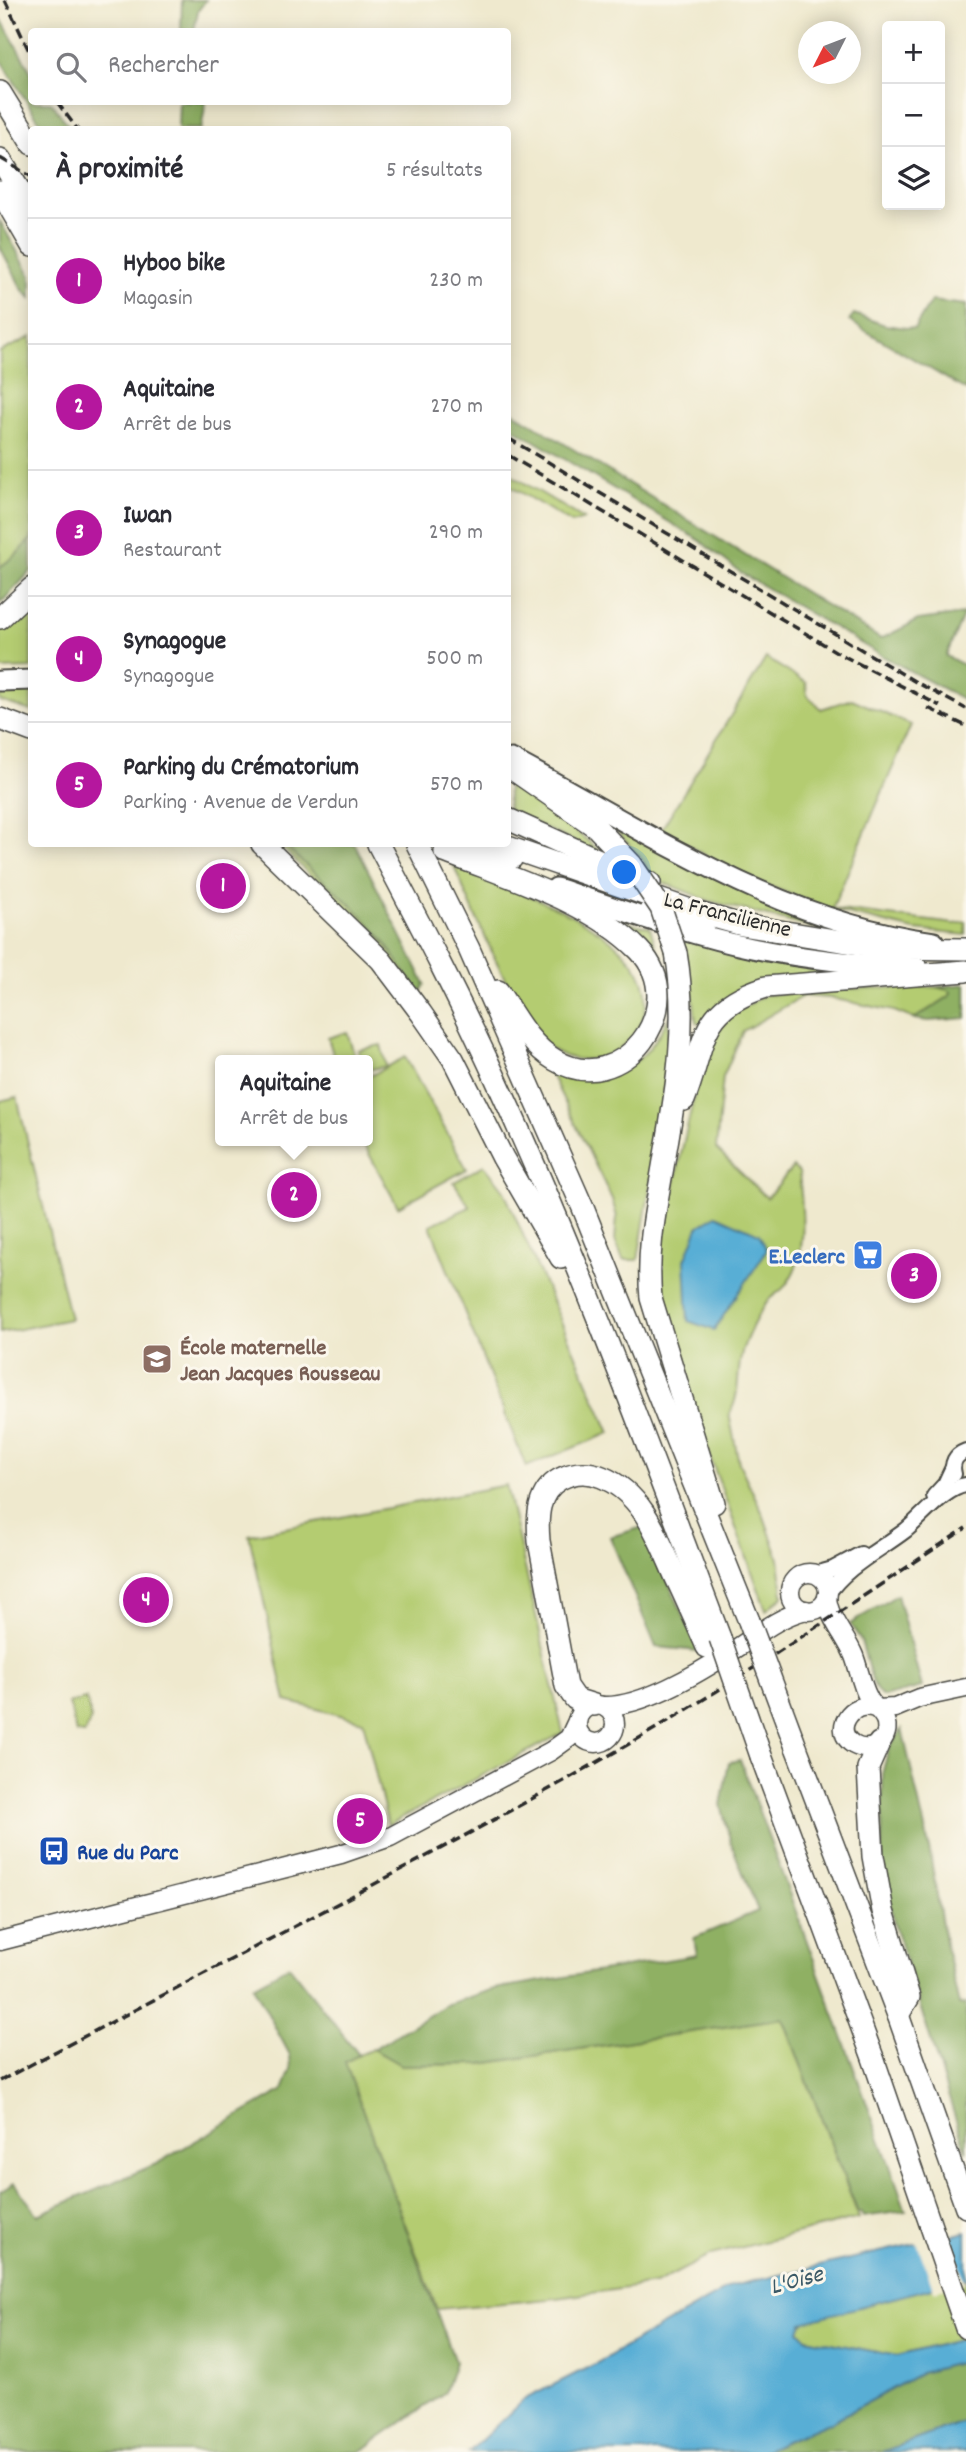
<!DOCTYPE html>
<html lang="fr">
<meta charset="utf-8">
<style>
:root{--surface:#fff;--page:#f2f2f3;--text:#2b2b33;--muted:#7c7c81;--line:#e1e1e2;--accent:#b5179e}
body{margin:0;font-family:Dekko,sans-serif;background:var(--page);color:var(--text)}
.controls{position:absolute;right:21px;top:21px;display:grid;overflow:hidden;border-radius:7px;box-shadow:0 4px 18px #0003}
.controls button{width:63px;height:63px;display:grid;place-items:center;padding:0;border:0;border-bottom:2px solid var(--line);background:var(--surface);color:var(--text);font:35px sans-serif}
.compass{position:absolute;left:798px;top:21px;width:63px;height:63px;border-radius:50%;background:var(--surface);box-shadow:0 4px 18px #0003;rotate:228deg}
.you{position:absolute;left:625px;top:873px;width:24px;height:24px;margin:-18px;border:5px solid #fff;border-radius:50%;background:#1a73e8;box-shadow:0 0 0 10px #1a73e833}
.badge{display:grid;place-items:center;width:46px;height:46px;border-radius:50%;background:var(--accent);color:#fff;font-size:23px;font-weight:700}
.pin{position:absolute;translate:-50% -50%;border:4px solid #fff;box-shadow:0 2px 7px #0006}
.popup{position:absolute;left:215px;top:1055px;width:158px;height:91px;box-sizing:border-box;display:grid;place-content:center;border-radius:7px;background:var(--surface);filter:drop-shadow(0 2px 5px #0005);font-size:23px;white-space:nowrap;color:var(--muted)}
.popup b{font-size:26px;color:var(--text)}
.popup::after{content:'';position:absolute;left:50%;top:100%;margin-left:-14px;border:14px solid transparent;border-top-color:var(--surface)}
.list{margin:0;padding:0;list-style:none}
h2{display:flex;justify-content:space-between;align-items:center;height:91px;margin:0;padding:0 28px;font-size:30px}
h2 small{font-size:23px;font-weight:400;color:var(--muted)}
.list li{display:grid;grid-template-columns:46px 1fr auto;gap:21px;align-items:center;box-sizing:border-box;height:126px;padding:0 28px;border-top:2px solid var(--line)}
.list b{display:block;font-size:26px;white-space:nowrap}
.list p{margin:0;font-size:23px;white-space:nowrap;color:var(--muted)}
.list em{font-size:23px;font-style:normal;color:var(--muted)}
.icon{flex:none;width:38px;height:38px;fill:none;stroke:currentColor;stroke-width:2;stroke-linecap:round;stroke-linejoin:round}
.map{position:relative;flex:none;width:966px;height:2452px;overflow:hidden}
.search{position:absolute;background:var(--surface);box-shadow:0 4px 18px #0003;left:28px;top:28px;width:483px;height:77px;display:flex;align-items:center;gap:18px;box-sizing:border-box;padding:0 24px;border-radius:7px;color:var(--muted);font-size:26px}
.panel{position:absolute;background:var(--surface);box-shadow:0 4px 18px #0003;left:28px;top:126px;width:483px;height:721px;border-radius:7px}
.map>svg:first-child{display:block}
.green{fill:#b4cc71;stroke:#707c4e;stroke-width:2}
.forest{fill:#8fb063;stroke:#5d6e47;stroke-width:2}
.water{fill:#59aed5;stroke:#426c80;stroke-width:2}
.pier{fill:#efe9ce}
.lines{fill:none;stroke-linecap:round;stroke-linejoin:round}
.tertiary-casing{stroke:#484843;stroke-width:18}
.secondary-casing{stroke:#484843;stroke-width:21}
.trunk-casing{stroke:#484843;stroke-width:23}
.motorway-casing{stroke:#484843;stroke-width:24}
.tertiary{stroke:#fff;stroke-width:14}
.secondary{stroke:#fff;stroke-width:18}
.trunk{stroke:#fff;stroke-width:19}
.motorway{stroke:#fff;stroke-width:21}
.rail{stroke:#2b2b2b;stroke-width:3.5;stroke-dasharray:10 5;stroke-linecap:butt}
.motorway-bridge-casing{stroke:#484843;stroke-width:24;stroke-linecap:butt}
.motorway-bridge{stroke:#fff;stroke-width:21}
.labels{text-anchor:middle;stroke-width:6;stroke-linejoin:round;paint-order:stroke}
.street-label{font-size:23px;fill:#2b2b2b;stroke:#fbf7ec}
.shop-label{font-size:23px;font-weight:bold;fill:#366cbe;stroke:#fbf7ec;text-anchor:end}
.education-label{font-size:23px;font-weight:bold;fill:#785e54;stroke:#fbf7ec;text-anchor:start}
.transit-label{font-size:23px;font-weight:bold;fill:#164399;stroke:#fbf7ec;text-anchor:start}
.water-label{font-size:24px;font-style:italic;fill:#3b5966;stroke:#fbf7ec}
</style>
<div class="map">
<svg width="966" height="2452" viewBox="0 0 966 2452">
<rect width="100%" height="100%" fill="#fbf7ec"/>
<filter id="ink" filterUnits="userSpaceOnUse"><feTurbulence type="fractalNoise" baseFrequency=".0143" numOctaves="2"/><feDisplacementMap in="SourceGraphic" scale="14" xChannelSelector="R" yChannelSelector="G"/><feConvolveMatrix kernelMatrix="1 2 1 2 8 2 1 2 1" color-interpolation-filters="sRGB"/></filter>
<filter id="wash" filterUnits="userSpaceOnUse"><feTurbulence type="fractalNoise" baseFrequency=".00686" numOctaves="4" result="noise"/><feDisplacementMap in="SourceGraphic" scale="28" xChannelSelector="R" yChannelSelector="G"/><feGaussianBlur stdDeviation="1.57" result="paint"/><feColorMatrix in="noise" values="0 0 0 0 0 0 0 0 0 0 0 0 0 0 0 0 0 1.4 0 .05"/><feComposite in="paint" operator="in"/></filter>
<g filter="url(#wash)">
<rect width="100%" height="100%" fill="#efe9ce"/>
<!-- green -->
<g class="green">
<path d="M31 337V539L16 555 0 567V352Z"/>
<path d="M508 473 584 519 572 523 508 485Z"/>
<path d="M31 596V668L0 669V626Z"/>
<path d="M766 658 806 683 807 695 821 709 852 699 911 725 832 909 955 924 966 922V935L914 930 832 910 745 877 661 830Z"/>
<path d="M0 688 31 689V711L0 701Z"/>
<path d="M508 785C541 807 577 828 605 857L508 810Z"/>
<path d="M595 813 811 921 816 927 813 928 710 901 654 879 641 858 615 829Z"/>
<path d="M278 844H283L363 916 402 966 413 987 365 929Z"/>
<path d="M454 866C508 888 599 916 634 964 676 1021 601 1090 546 1045 530 1031 519 1006 509 987 489 947 471 907 454 866Z"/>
<path d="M627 923 650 927 665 980 625 925Z"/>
<path d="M680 937 782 963 846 972 771 979 701 1024 696 1022C693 993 690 965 680 937Z"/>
<path d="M936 987 948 990 951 992 950 996 914 1019 894 1011 830 998 803 996 743 1031 723 1077 716 1149 767 1198 793 1167 799 1172C802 1208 810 1255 785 1286 780 1293 770 1296 765 1304 756 1318 747 1336 742 1352 736 1373 741 1396 729 1414L739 1463 763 1514 779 1559 783 1596 766 1610 675 1361 662 1311 660 1272 662 1239 701 1065 707 1047 728 1017 765 995 827 989Z"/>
<path d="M669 1016C669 1099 650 1179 638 1260H623L615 1240 617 1217 612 1199 548 1068C563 1069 602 1076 614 1073 642 1064 657 1041 669 1016Z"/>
<path d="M347 1032 356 1060H335L328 1038Z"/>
<path d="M381 1045 386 1066 368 1070V1060H361L358 1050Z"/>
<path d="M405 1057 467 1169 398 1207 362 1141H368V1077Z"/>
<path d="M17 1097 70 1319 0 1333V1101Z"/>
<path d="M484 1165 503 1189 610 1433 526 1467 430 1225 470 1207 454 1182Z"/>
<path d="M506 1485 563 1733 388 1825 363 1721 286 1701 249 1535Z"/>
<path d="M86 1699 91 1720 84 1734 76 1733 69 1703Z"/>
<path d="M783 2018 859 2218 711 2255 655 2284 549 2299 437 2309 344 2061 373 2049 402 2065 481 2064Z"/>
<path d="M966 2279V2338L897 2356 806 2338 799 2331 800 2325 807 2319Z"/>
</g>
<!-- forest -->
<g class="forest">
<path d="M182 0H206L198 11 194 31H181Z"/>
<path d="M0 17 31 72 32 102H51L71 129H44L0 59Z"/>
<path d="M179 102H206L201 129H178Z"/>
<path d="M0 221 31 276V299L22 289 0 247Z"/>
<path d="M931 301 966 305V390L849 321 854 314 885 325 914 329Z"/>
<path d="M508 409 881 639 918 620 964 614 946 656 966 666V701L884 657 741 573 699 540 508 425Z"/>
<path d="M31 539V571L0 604V567L16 555Z"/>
<path d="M283 844H355L425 984 421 992C413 989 392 951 384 941 355 903 316 877 283 844Z"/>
<path d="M966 984V1018L928 1021 914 1019 950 996 951 992 948 990 936 987Z"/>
<path d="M643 1527 700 1651 656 1647 610 1537Z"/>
<path d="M897 1595 922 1687 883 1697C870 1690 867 1655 860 1639 857 1633 853 1629 850 1624Z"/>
<path d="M902 1729 928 1842 946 1948 959 2005 966 2004V2152L894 1924 882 1858 883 1770 890 1746Z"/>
<path d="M740 1760 891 2169 906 2211 863 2217 861 2212 858 2213 783 2018 481 2064 401 2065 373 2049 448 2004 494 1989 697 1955 694 1938 758 1911 731 1843 721 1805 729 1762Z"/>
<path d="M289 1966 359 2055 345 2062 455 2362 445 2392 360 2452H0V2192L14 2183 38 2215 156 2164 283 2090 291 2070 290 2055 253 1986Z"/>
<path d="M966 2361V2421L882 2452H760L831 2422 921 2373Z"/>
</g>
<!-- water -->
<g class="water">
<path d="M716 1215 759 1234 767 1250 714 1330 688 1321 685 1260 698 1227Z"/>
<path d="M966 2232V2279L802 2322 799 2331 806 2338 897 2356 966 2338V2361L921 2373 831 2422 760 2452H469L523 2400 595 2364 732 2286Z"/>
<path d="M966 2421V2452H882Z"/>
</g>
<!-- pier -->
<path class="pier" d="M948 2233 965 2283 934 2291 916 2240Z"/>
</g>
<g filter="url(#ink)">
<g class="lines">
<!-- tertiary casing -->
<g class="tertiary-casing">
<g id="tertiary">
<path d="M954 1474C951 1463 955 1455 966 1451"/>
<path d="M934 1496 945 1484 953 1467"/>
<path d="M815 1574 833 1569 861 1554"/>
<path d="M827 1595C845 1567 880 1550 906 1530 922 1517 946 1487 966 1485"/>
</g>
</g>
<!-- secondary casing -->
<g class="secondary-casing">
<g id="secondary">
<circle cx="809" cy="1592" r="19"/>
<path d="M827 1597C828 1618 846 1636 854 1656 859 1669 861 1684 868 1697 872 1707 884 1712 886 1723 888 1732 884 1742 875 1746 869 1749 861 1749 854 1745 831 1731 851 1699 875 1708"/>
<circle cx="596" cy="1724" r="19"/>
<path d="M602 1706C640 1708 699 1673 731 1652 755 1637 777 1617 806 1610"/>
<path d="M877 1709 895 1708 919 1698 966 1688"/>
<path d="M0 1941 341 1854 390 1837 551 1751 569 1738 577 1721"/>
</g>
</g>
<!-- trunk casing -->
<g class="trunk-casing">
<g id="trunk">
<path d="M0 681 32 680"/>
<path d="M511 759C647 831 778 922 934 942"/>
<path d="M556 888C620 909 685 934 752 948 806 959 863 965 918 968"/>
</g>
</g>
<!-- motorway casing -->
<g class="motorway-casing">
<g id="motorway">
<path d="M0 92 32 144"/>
<path d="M0 159 32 210"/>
<path d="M0 191 32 246"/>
<path d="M0 618 32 588"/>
<path d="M0 719 32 731"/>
<path d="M508 766 596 827 632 865"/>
<path d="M508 819 650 883"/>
<path d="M262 844 381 960 421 1013 453 1059 503 1158 561 1258"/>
<path d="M378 844C420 924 462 1004 499 1086 582 1266 650 1453 720 1638"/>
<path d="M417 844 469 949 583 1208 749 1621"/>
<path d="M468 844 512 858"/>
<path d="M499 844 699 913 742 925 884 948 966 949"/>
<path d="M445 852C507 877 591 901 639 950 693 1006 621 1100 555 1060 529 1045 514 1015 498 991"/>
<path d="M650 911 706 935"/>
<path d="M676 953C688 1021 677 1087 665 1155 657 1204 646 1247 651 1298L714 1503"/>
<path d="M684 1100C707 1043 696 1009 766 987L966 971"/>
<path d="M594 1705 575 1699 566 1686 539 1541C537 1518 537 1492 560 1479 573 1472 588 1471 602 1477 644 1494 659 1540 676 1578 687 1601 697 1624 707 1647"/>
<path d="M879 1743 868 1768 873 1856 883 1911 909 1997 898 2015"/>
<path d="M796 1747 898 2015 966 2207"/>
<path d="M761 1756 872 2055 966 2328"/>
</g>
</g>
<!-- tertiary -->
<use href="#tertiary" class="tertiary"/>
<!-- secondary -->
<use href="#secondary" class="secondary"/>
<!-- trunk -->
<use href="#trunk" class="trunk"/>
<!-- motorway -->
<use href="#motorway" class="motorway"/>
<!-- rail -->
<g class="rail">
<path d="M5 0 32 57"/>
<path d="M57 102 78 130"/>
<path d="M0 158 32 177"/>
<path d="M508 438 914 681 966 709"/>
<path d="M508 455 840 654 940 706"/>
<path d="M928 708 966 726"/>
<path d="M0 2081C212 1968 428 1860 636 1740 749 1674 857 1600 966 1528"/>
</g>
<!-- motorway-bridge casing -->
<g class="motorway-bridge-casing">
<g id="motorway-bridge">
<path d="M632 865 661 908 676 953"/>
<path d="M749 1621 796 1747"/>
<path d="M720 1638 761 1756"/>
</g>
</g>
<!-- motorway-bridge -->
<use href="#motorway-bridge" class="motorway-bridge"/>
</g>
</g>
<!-- icons -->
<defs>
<g id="supermarket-square" transform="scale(1.575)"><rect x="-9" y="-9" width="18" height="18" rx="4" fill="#3f7fe0" stroke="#fbf7ec"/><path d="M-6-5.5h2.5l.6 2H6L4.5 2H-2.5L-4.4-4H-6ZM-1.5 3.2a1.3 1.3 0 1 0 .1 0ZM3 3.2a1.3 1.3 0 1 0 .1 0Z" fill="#fff"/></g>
<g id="school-square" transform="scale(1.575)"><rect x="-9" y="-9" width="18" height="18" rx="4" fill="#8d6e63" stroke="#fbf7ec"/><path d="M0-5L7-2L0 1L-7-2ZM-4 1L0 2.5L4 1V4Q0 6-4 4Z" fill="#fff"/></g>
<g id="bus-square" transform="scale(1.575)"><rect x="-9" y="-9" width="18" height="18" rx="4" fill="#1a4fb4" stroke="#fbf7ec"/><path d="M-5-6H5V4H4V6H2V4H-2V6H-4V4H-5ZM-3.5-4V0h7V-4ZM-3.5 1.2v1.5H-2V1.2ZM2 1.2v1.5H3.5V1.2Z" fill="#fff"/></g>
</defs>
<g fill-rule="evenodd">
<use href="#supermarket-square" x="868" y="1255"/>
<use href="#school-square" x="157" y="1359"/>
<use href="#bus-square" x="54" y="1851"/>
</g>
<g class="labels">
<!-- street labels -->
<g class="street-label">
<text transform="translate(728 913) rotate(14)" y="8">La Francilienne</text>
</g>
<!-- shop labels -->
<g class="shop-label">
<text x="845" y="1263">E.Leclerc</text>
</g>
<!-- education labels -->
<g class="education-label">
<text x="180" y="1354">École maternelle<tspan x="180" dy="26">Jean Jacques Rousseau</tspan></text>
</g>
<!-- transit labels -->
<g class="transit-label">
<text x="77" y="1859">Rue du Parc</text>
</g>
<!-- water labels -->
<g class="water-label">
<text transform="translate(796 2279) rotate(-15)" y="8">L'Oise</text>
</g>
</g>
</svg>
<div class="controls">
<button>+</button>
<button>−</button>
<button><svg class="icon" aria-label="layers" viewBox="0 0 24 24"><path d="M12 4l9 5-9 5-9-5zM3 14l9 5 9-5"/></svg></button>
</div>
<svg class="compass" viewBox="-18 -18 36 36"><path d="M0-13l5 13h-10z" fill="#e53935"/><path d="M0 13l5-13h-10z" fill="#7c7c81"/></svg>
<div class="you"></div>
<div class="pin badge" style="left:223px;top:886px">1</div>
<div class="pin badge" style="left:294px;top:1195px">2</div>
<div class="popup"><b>Aquitaine</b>Arrêt de bus</div>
<div class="pin badge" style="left:914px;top:1276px">3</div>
<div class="pin badge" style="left:146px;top:1600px">4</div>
<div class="pin badge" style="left:360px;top:1821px">5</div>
<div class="search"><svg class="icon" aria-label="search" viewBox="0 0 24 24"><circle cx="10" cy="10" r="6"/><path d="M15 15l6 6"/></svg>Rechercher</div>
<section class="panel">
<h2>À proximité<small>5 résultats</small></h2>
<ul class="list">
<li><span class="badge">1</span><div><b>Hyboo bike</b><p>Magasin</p></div><em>230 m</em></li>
<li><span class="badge">2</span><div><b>Aquitaine</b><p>Arrêt de bus</p></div><em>270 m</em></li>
<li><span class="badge">3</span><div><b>Iwan</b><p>Restaurant</p></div><em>290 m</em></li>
<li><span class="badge">4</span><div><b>Synagogue</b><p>Synagogue</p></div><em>500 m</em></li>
<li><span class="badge">5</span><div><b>Parking du Crématorium</b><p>Parking · Avenue de Verdun</p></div><em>570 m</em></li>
</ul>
</section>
</div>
